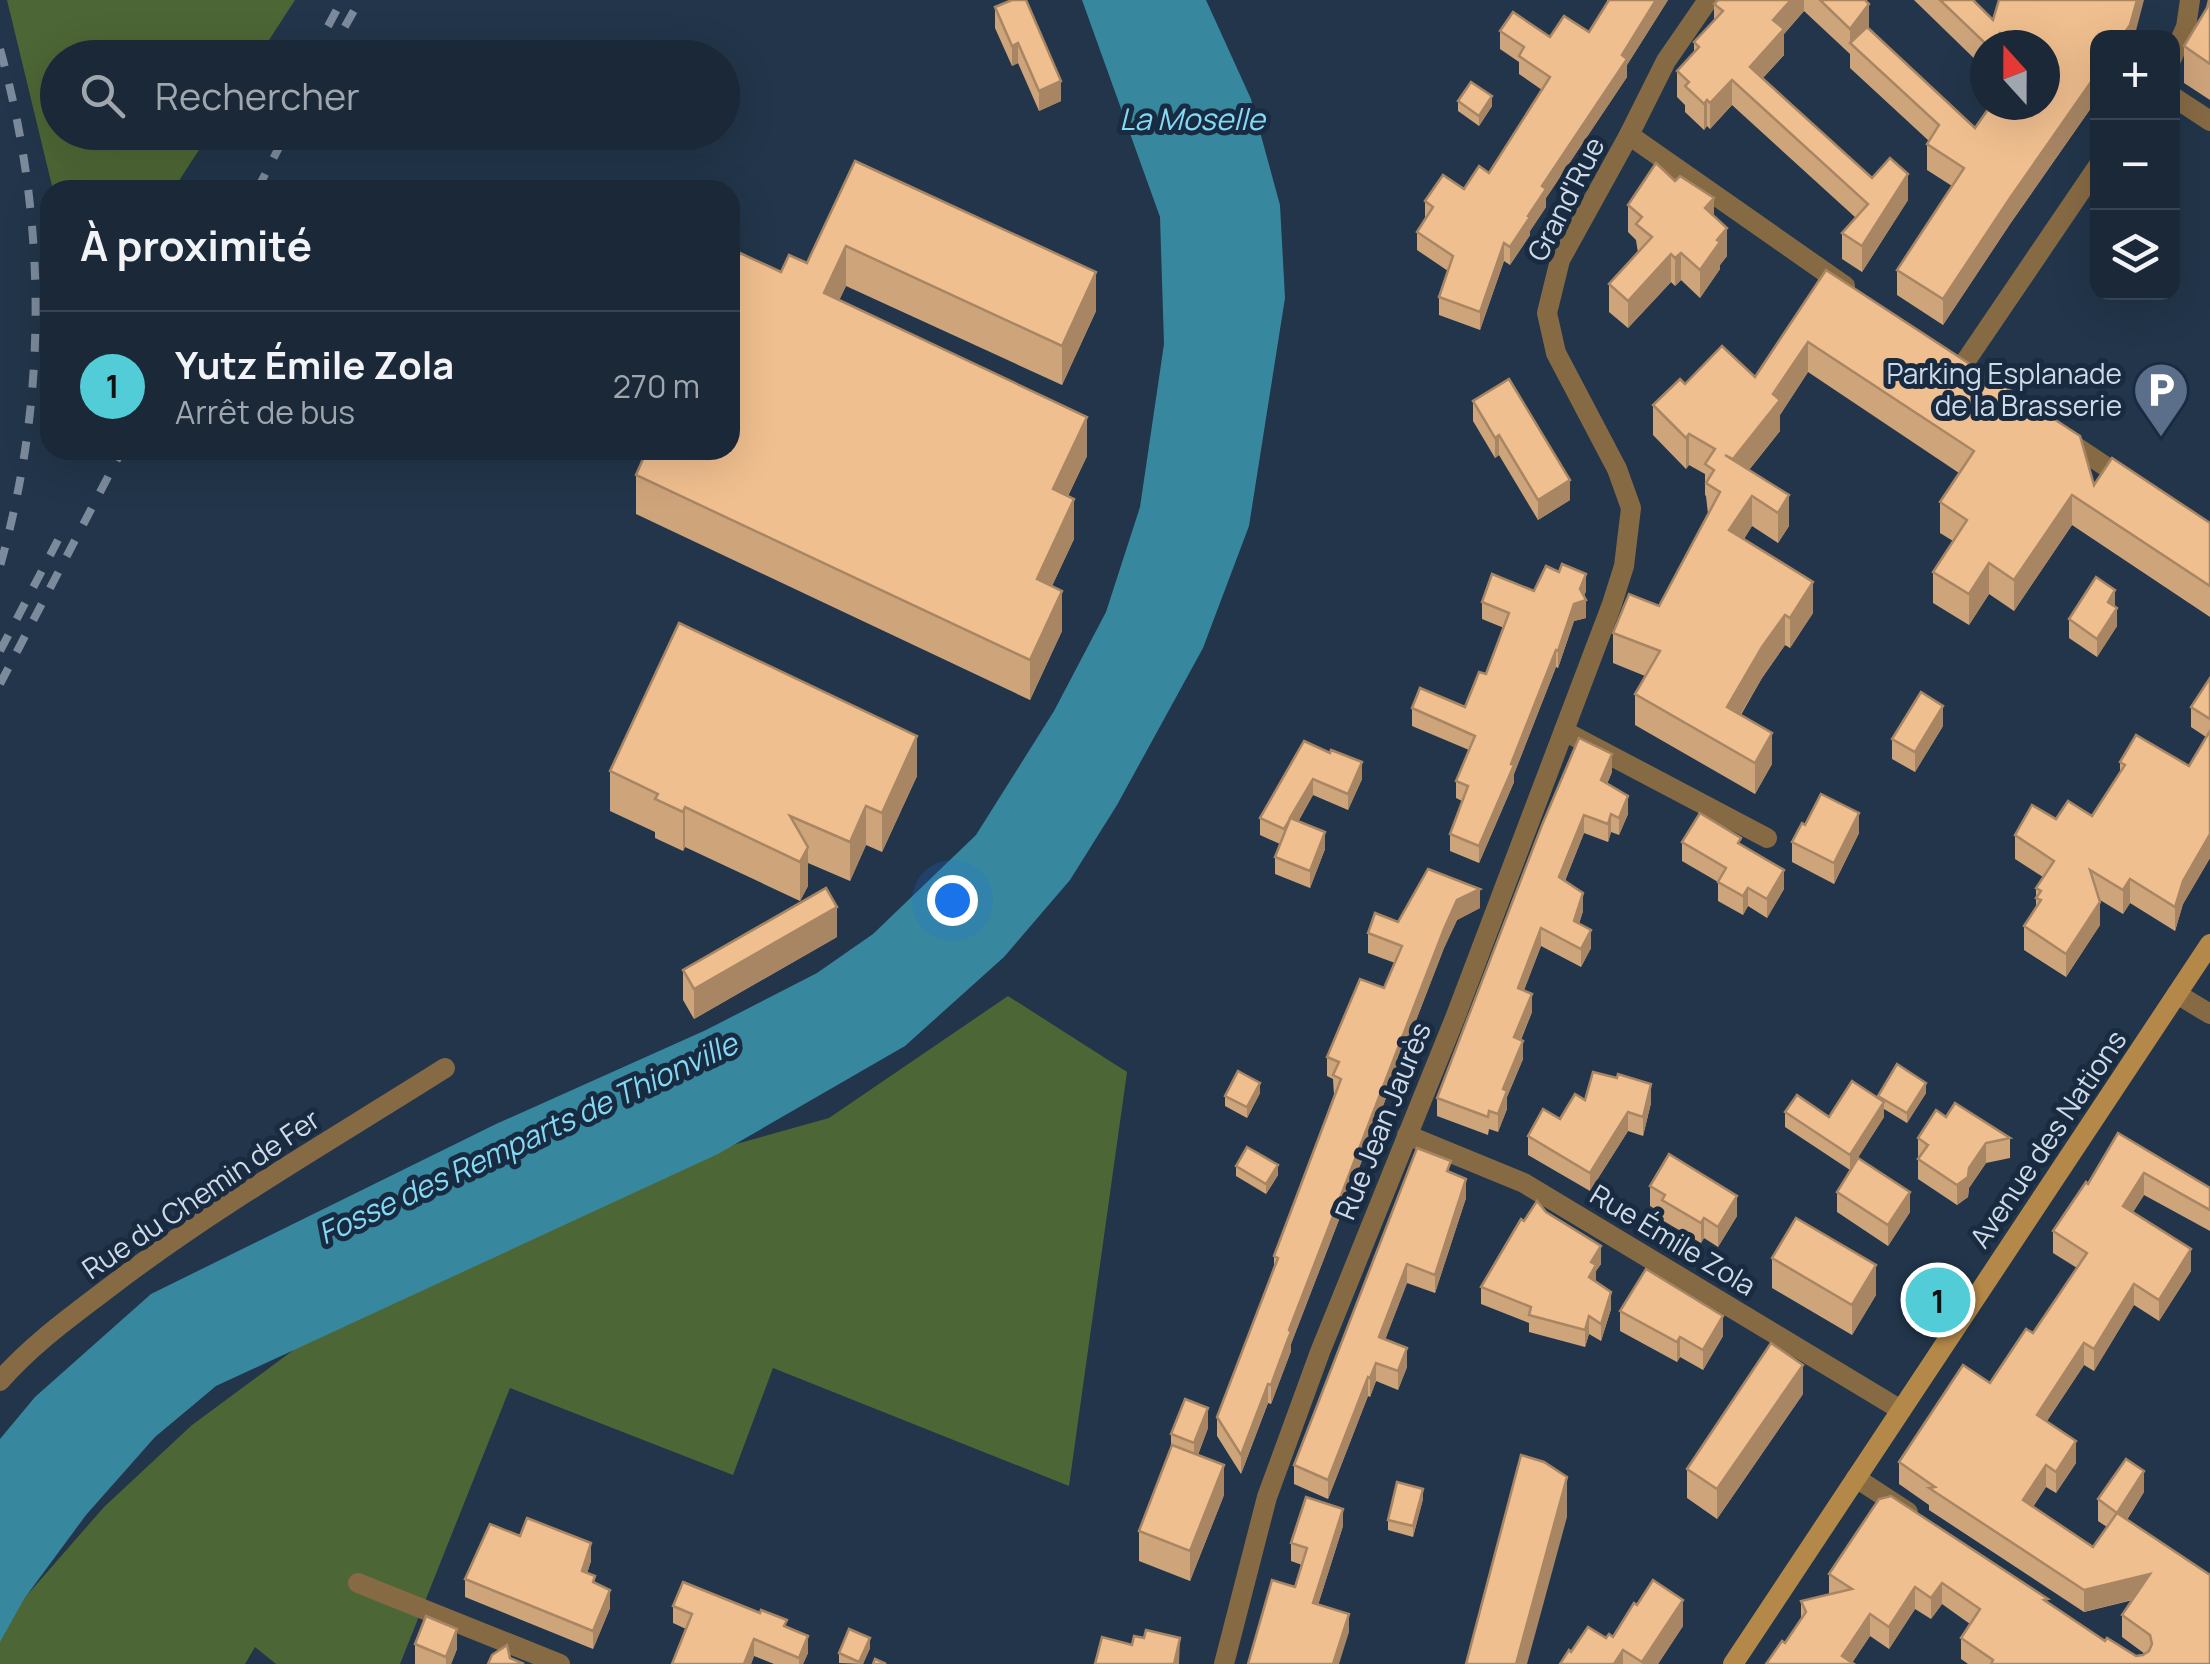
<!DOCTYPE html>
<html lang="fr">
<meta charset="utf-8">
<style>
:root{--surface:#1a2838;--page:#233040;--text:#f1f3f6;--muted:#9fa6ae;--line:#384453;--accent:#52ccd6}
body{margin:0;font-family:Manrope,sans-serif;background:var(--page);color:var(--text)}
.controls{position:absolute;right:30px;top:30px;display:grid;overflow:hidden;border-radius:20px;box-shadow:0 10px 40px #0002}
.controls button{width:90px;height:90px;display:grid;place-items:center;padding:0;border:0;border-bottom:2px solid var(--line);background:var(--surface);color:var(--text);font:50px sans-serif}
.compass{position:absolute;left:1970px;top:30px;width:90px;height:90px;border-radius:50%;background:var(--surface);box-shadow:0 10px 40px #0002;rotate:339deg}
.you{position:absolute;left:952px;top:900px;width:35px;height:35px;margin:-25px;border:8px solid #fff;border-radius:50%;background:#1a73e8;box-shadow:0 0 0 15px #1a73e833}
.badge{display:grid;place-items:center;width:65px;height:65px;border-radius:50%;background:var(--accent);color:#111;font-size:32px;font-weight:700}
.pin{position:absolute;translate:-50% -50%;border:5px solid #fff;box-shadow:0 2px 10px #0006}
.list{margin:0;padding:0;list-style:none}
h2{display:flex;justify-content:space-between;align-items:center;height:130px;margin:0;padding:0 40px;font-size:42px}
h2 small{font-size:32px;font-weight:400;color:var(--muted)}
.list li{display:grid;grid-template-columns:65px 1fr auto;gap:30px;align-items:center;box-sizing:border-box;height:150px;padding:0 40px;border-top:2px solid var(--line)}
.list b{display:block;font-size:38px;white-space:nowrap}
.list p{margin:0;font-size:32px;white-space:nowrap;color:var(--muted)}
.list em{font-size:32px;font-style:normal;color:var(--muted)}
.icon{flex:none;width:55px;height:55px;fill:none;stroke:currentColor;stroke-width:2;stroke-linecap:round;stroke-linejoin:round}
.map{position:relative;flex:none;width:2210px;height:1664px;overflow:hidden}
.search{position:absolute;background:var(--surface);box-shadow:0 10px 40px #0002;left:40px;top:40px;width:700px;height:110px;display:flex;align-items:center;gap:25px;box-sizing:border-box;padding:0 35px;border-radius:55px;color:var(--muted);font-size:38px}
.panel{position:absolute;background:var(--surface);box-shadow:0 10px 40px #0002;left:40px;top:180px;width:700px;height:280px;border-radius:30px}
.map>svg:first-child{display:block}
.green{fill:#4d6635}
.water{fill:#37879e}
.lines{fill:none;stroke-linecap:round;stroke-linejoin:round}
.street{stroke:#866a44;stroke-width:20}
.secondary{stroke:#b48848;stroke-width:20}
.rail{stroke:#7c8b9c;stroke-width:8;stroke-dasharray:18 18;stroke-linecap:butt}
.wall{fill:#cea47b}
.shaded-wall{fill:#a88664}
.building{fill:#f0bf8f;stroke:#a88664;stroke-width:2.5}
.labels{text-anchor:middle;stroke-width:10;stroke-linejoin:round;paint-order:stroke}
.street-label{font-size:28px;fill:#cfdae8;stroke:#192b40}
.poi-label{font-size:28px;fill:#cfdae8;stroke:#192b40;text-anchor:end}
.water-label{font-size:30px;font-style:italic;fill:#84d9f5;stroke:#192b40}
</style>
<div class="map">
<svg width="2210" height="1664" viewBox="0 0 2210 1664">
<rect width="100%" height="100%" fill="#22354a"/>
<!-- green -->
<g class="green">
<path d="M7 0H295L258 57 58 58V132L210 133 173 190H53Z"/>
<path d="M1008 996 1127 1072 1069 1486 773 1368 733 1475 510 1388 400 1664H276L255 1647 245 1664H0V1626L104 1507 192 1425 307 1340 679 1160 829 1118Z"/>
</g>
<!-- water -->
<path class="water" d="M1082 0H1206L1251 99 1280 205 1285 298 1249 526 1203 648 1117 805 1070 880 1004 957 905 1046 718 1154 216 1386 155 1437 86 1515 24 1599 0 1642V1439L35 1397 151 1294 496 1124 706 1030 817 973 873 934 976 835 1054 711 1106 612 1140 507 1164 344 1160 217Z"/>
<g class="lines">
<!-- street -->
<g class="street">
<path d="M2172 58 2186 27 2190 0"/>
<path d="M2172 96 2210 121"/>
<path d="M1629 135 1845 286"/>
<path d="M1977 379 1961 368 2098 166"/>
<path d="M2063 438 2126 480"/>
<path d="M1564 731 1767 838"/>
<path d="M2177 994 2210 1014"/>
<path d="M1407 1135 1524 1183 1901 1410"/>
<path d="M0 1381C32 1344 72 1316 111 1286 216 1206 333 1139 445 1068"/>
<path d="M1856 1478 1908 1512"/>
<path d="M358 1583 560 1664"/>
<path d="M1224 1664 1267 1497 1320 1352 1455 1018 1612 604 1624 566 1631 508 1617 469 1556 353 1547 313 1560 260 1629 135 1666 61 1708 0"/>
</g>
<!-- secondary -->
<path class="secondary" d="M1733 1664 2210 944"/>
<!-- rail -->
<g class="rail">
<path d="M0 49C47 218 48 397 0 566"/>
<path d="M311 58 342 0"/>
<path d="M327 58 360 0"/>
<path d="M257 190 287 132"/>
<path d="M0 651 58 540"/>
<path d="M0 684 122 450"/>
</g>
</g>
<!-- wall -->
<g class="wall">
<path d="M1607 0H1668L1627 65V77L1546 198V207L1530 231V235L1510 265 1504 261 1480 330 1439 315V297L1448 271 1417 250V232L1425 219V201L1464 189 1489 173 1542 90 1519 74V62L1500 49V31L1550 37 1589 32 1607 4Z"/>
<path d="M1718 0H1865L1869 29 1975 128 2008 108 2045 105V45H1985V69L1914 0H1973L1993 20 2098 38V98L2010 224 1943 325 1897 295V270L1952 186 1927 170V144L1929 141 1850 68V54L1804 11 1784 34V55L1763 78 1872 178 1908 200 1862 272 1842 259V233L1856 218 1732 105 1710 129 1707 126 1704 130 1685 112V105L1677 97V71L1694 52V42L1714 20V4Z"/>
<path d="M2210 0V100L2184 83V46L2207 8Z"/>
<path d="M995 7 1061 101 1039 111 1018 63 1012 66 995 28Z"/>
<path d="M1458 101 1492 106 1479 126 1458 111Z"/>
<path d="M855 161 1096 311 1062 385 846 286 839 300 1087 456 1068 496 1074 539 1052 586 1062 631 1030 700 636 514V475L781 272 807 263Z"/>
<path d="M1675 181 1714 217 1727 256 1720 265V269L1700 298 1681 280 1675 286 1671 282 1628 328 1609 312V284L1638 253 1636 240 1628 232V205Z"/>
<path d="M1826 270 2094 485 2210 523V617L2072 525 2014 611 1989 594 1969 625 1933 603V572L1953 541 1940 533V502L1959 473 1808 372 1780 415V431L1749 470 1789 526 1778 543 1752 526 1744 539 1813 613 1790 648 1785 645 1762 678 1741 715 1772 764 1755 794 1635 725V694L1645 676 1613 663V633L1659 606 1708 514 1706 496 1705 495V474L1689 465 1686 469 1653 435V405L1685 384 1755 377Z"/>
<path d="M1473 401 1570 500 1538 520 1499 455 1495 458 1473 421Z"/>
<path d="M1534 591H1586L1584 596 1586 618 1574 621 1558 668 1556 667 1514 774V782L1479 863 1450 851V834L1462 801 1456 798V781L1469 750 1412 726V708L1465 707 1486 674 1504 628 1482 619V602Z"/>
<path d="M2115 607 2117 626 2097 657 2069 638V619Z"/>
<path d="M2210 678V858L2183 904 2175 931 2130 903 2123 914 2100 900V925L2066 977 2024 950V926L2036 908V888L2043 877 2015 859V835L2056 819 2092 816 2120 773V762L2189 766 2206 737 2191 727V707Z"/>
<path d="M1943 726 1915 772 1892 759V739Z"/>
<path d="M1304 741 1362 779 1348 810 1313 795 1298 822 1325 849 1310 888 1275 874V857L1280 844 1260 835V818Z"/>
<path d="M610 771 917 776 882 852 866 845 850 881 808 863V886L800 901 685 847 683 851 655 838V832L610 811Z"/>
<path d="M1612 772 1607 784 1628 814 1619 835 1611 832 1608 842 1584 833 1565 881 1583 911 1579 924 1591 948 1581 967 1541 946 1524 990 1532 1012 1521 1040 1523 1059 1507 1097V1109L1498 1132 1489 1129 1488 1135 1437 1116V1098L1542 825Z"/>
<path d="M1859 833 1834 884 1792 862V842Z"/>
<path d="M1682 842 1741 845 1784 889 1767 918 1748 906 1743 915 1718 901V882L1682 861Z"/>
<path d="M1480 908 1457 920 1444 948 1291 1344V1351L1288 1359 1271 1404 1268 1403 1241 1474 1217 1436V1417L1274 1268V1256L1334 1095 1333 1079 1327 1076V1057L1384 988 1395 963 1368 953V933L1398 922Z"/>
<path d="M837 937 694 1019 683 1000V970Z"/>
<path d="M1260 1093 1247 1118 1225 1106V1096Z"/>
<path d="M1926 1093 1907 1123 1884 1109V1117L1850 1170 1785 1127V1112L1829 1117 1878 1098V1096Z"/>
<path d="M1585 1100 1651 1103 1643 1136 1628 1131 1590 1191 1528 1155V1136L1560 1119Z"/>
<path d="M1946 1117 2010 1138V1158L1986 1163 1969 1188 1968 1197 1957 1205 1918 1179V1138Z"/>
<path d="M2118 1133 2210 1188V1231L2144 1195 2133 1212 2191 1271 2159 1321 2134 1305 2094 1371 2084 1365 2047 1421 2076 1463 2056 1493 2046 1487 2033 1507 2093 1547 2107 1527 2098 1521V1499L2144 1492 2127 1520 2210 1664H1968L1961 1659V1638L1970 1624 1942 1604 1931 1619 1915 1609 1889 1649 1870 1636 1852 1663 1785 1643 1801 1619V1601L1829 1595V1574L1879 1499 2048 1603 2105 1641 2136 1656 2145 1654 2122 1637V1615L2133 1600 2084 1612 1929 1510V1505L1899 1484V1462L1990 1383 2033 1333 2077 1268 2053 1253V1231L2088 1184Z"/>
<path d="M1236 1166 1278 1175 1266 1194 1236 1176Z"/>
<path d="M1451 1172 1466 1198 1435 1293 1407 1283 1385 1339 1407 1367 1398 1390 1376 1381 1370 1397 1368 1396 1328 1499 1294 1484V1465Z"/>
<path d="M1650 1186 1737 1216 1718 1247 1704 1238 1701 1243 1662 1220V1213L1650 1206Z"/>
<path d="M1837 1192 1910 1212 1888 1246 1837 1212Z"/>
<path d="M1546 1212 1601 1264 1596 1271V1282L1611 1309 1601 1341 1589 1334 1585 1347 1529 1332V1323L1481 1304V1287L1524 1221Z"/>
<path d="M1772 1258 1876 1295 1852 1335 1772 1288Z"/>
<path d="M1620 1311 1723 1336 1703 1370 1680 1357 1677 1362 1620 1331Z"/>
<path d="M1803 1394 1717 1519 1687 1498V1469Z"/>
<path d="M1208 1428 1198 1455 1224 1495 1190 1581 1139 1561V1531L1171 1449V1434Z"/>
<path d="M1423 1499 1413 1537 1388 1530V1520Z"/>
<path d="M1343 1526 1318 1605 1349 1632 1295 1587 1302 1565 1291 1561V1543Z"/>
<path d="M520 1536 591 1561 587 1573 610 1608 593 1649 465 1597V1579Z"/>
<path d="M673 1606 787 1627 808 1653 803 1664H774L754 1656 751 1664H672L686 1629 673 1623Z"/>
<path d="M1683 1626 1658 1664H1560L1571 1652 1606 1638Z"/>
<path d="M415 1644 457 1649 451 1664H415Z"/>
<path d="M870 1648 863 1664 839 1663V1653Z"/>
</g>
<!-- shaded-wall -->
<g class="shaded-wall">
<path d="M1656 0H1668L1627 65V77L1546 198V207L1530 231V235L1510 265V247L1528 216 1542 186Z"/>
<path d="M1791 0H1804V11L1784 34V55L1750 92V67L1773 20Z"/>
<path d="M2137 0H2144L2134 38H2121Z"/>
<path d="M1869 4V30L1850 43V29Z"/>
<path d="M2000 33V45H1992Z"/>
<path d="M1018 43V63L1012 66V46Z"/>
<path d="M2098 72V98L2010 224 1943 325V299L2010 198Z"/>
<path d="M1732 80V105L1710 129V103Z"/>
<path d="M1061 81V101L1039 111V91Z"/>
<path d="M1492 96V106L1479 126V116Z"/>
<path d="M1707 100V126L1704 130V104Z"/>
<path d="M1908 174V200L1862 272V246Z"/>
<path d="M1714 198V226L1705 208Z"/>
<path d="M1727 228V256L1720 265V269L1700 298V270L1717 240Z"/>
<path d="M1504 243V261L1480 330V312Z"/>
<path d="M846 246V286L824 333V293Z"/>
<path d="M1681 253V280L1675 286V258Z"/>
<path d="M1671 254V282L1628 328V301Z"/>
<path d="M1096 272V311L1062 385V346Z"/>
<path d="M1808 342V372L1780 415V431L1733 490V459Z"/>
<path d="M1087 417V456L1053 528V489Z"/>
<path d="M1689 434V465L1686 469V438Z"/>
<path d="M1499 435V455L1495 458V438Z"/>
<path d="M1570 480V500L1538 520V500Z"/>
<path d="M1789 495V526L1778 543V513Z"/>
<path d="M2072 495V525L2014 611V580Z"/>
<path d="M1752 496V526L1729 561V530Z"/>
<path d="M1074 499V539L1037 618V579Z"/>
<path d="M1989 563V594L1969 625V594Z"/>
<path d="M1586 574V591L1582 602 1586 600V618L1574 621 1558 668V651Z"/>
<path d="M1813 582V613L1790 648V618Z"/>
<path d="M2115 590V608L2108 602Z"/>
<path d="M1062 591V631L1030 700V660Z"/>
<path d="M2117 608V626L2097 657V639Z"/>
<path d="M1785 615V645L1762 678 1727 737V707L1762 647Z"/>
<path d="M1556 650V667L1514 774V782L1479 863V846Z"/>
<path d="M1943 706V726L1915 772V752Z"/>
<path d="M1772 733V764L1755 794V763Z"/>
<path d="M917 736V776L882 852V813Z"/>
<path d="M1612 754V772L1601 798V780Z"/>
<path d="M1362 762V779L1348 810V794Z"/>
<path d="M1313 779V795L1290 835V818Z"/>
<path d="M1628 796V814L1619 835V818Z"/>
<path d="M866 806V845L850 881V842Z"/>
<path d="M685 807V847L683 851V812Z"/>
<path d="M1859 813V833L1834 884V863Z"/>
<path d="M1611 814V832L1608 842V824Z"/>
<path d="M1584 815V833L1559 895V877Z"/>
<path d="M1325 832V849L1310 888V871Z"/>
<path d="M2210 834V858L2183 904 2175 931V907L2183 881Z"/>
<path d="M808 847V886L800 901V862Z"/>
<path d="M1784 870V889L1767 918V899Z"/>
<path d="M2130 879V903L2123 914V890Z"/>
<path d="M1748 888V906L1743 915V896Z"/>
<path d="M1480 889V908L1457 920 1444 948 1291 1344V1351L1271 1404V1385L1289 1330 1444 929 1457 900Z"/>
<path d="M1583 893V911L1574 939V921Z"/>
<path d="M2100 902V925L2066 977V954Z"/>
<path d="M837 907V937L694 1019V989Z"/>
<path d="M1541 928V946L1518 1006V988Z"/>
<path d="M1591 930V948L1581 967V949Z"/>
<path d="M1532 994V1012L1514 1055V1037Z"/>
<path d="M1523 1041V1059L1507 1097V1109L1498 1132V1114L1503 1089Z"/>
<path d="M1260 1083V1093L1247 1118V1107Z"/>
<path d="M1926 1083V1093L1907 1123V1113Z"/>
<path d="M1651 1084V1103L1643 1136V1117Z"/>
<path d="M1884 1102V1117L1850 1170V1155Z"/>
<path d="M1628 1112V1131L1590 1191V1173Z"/>
<path d="M1986 1143V1163L1969 1188 1968 1197 1957 1205V1185Z"/>
<path d="M1278 1165V1175L1266 1194V1184Z"/>
<path d="M2144 1173V1195L2123 1228V1206Z"/>
<path d="M1466 1179V1198L1435 1293V1275Z"/>
<path d="M1910 1192V1212L1888 1246V1225Z"/>
<path d="M1737 1196V1216L1718 1247V1227Z"/>
<path d="M1704 1218V1238L1701 1243V1223Z"/>
<path d="M1601 1246V1264L1596 1271V1282L1589 1277 1591 1262Z"/>
<path d="M2191 1249V1271L2159 1321V1300Z"/>
<path d="M1407 1264V1283L1379 1356V1337Z"/>
<path d="M1876 1265V1295L1852 1335V1305Z"/>
<path d="M2134 1284V1305L2094 1371V1349Z"/>
<path d="M1611 1292V1309L1601 1341V1324Z"/>
<path d="M1589 1316V1334L1585 1347V1330Z"/>
<path d="M1723 1316V1336L1703 1370V1350Z"/>
<path d="M1680 1337V1357L1677 1362V1342Z"/>
<path d="M2084 1343V1365L2037 1436V1415Z"/>
<path d="M1407 1348V1367L1398 1390V1371Z"/>
<path d="M1376 1363V1381L1370 1397V1378Z"/>
<path d="M1803 1365V1394L1717 1519V1489Z"/>
<path d="M1368 1377V1396L1328 1499V1480Z"/>
<path d="M1268 1384V1403L1241 1474V1455Z"/>
<path d="M1208 1408V1428L1194 1464V1443Z"/>
<path d="M2076 1441V1463L2056 1493V1472Z"/>
<path d="M1224 1465V1495L1190 1581V1551Z"/>
<path d="M2046 1465V1487L2023 1521V1500Z"/>
<path d="M2144 1471V1492L2117 1535V1513Z"/>
<path d="M1567 1477V1517L1527 1664H1516Z"/>
<path d="M1423 1489V1499L1413 1537V1526Z"/>
<path d="M1343 1509V1526L1313 1621V1603Z"/>
<path d="M591 1543V1561L582 1589V1571Z"/>
<path d="M2150 1574V1595L2084 1612V1590Z"/>
<path d="M1942 1583V1604L1931 1619V1598Z"/>
<path d="M1915 1587V1609L1889 1649V1627Z"/>
<path d="M610 1590V1608L593 1649V1631Z"/>
<path d="M1683 1600V1626L1658 1664H1642Z"/>
<path d="M1349 1614V1632L1339 1664H1333Z"/>
<path d="M1870 1614V1636L1851 1664 1842 1656Z"/>
<path d="M457 1629V1649L451 1664H446V1657Z"/>
<path d="M808 1636V1653L803 1664H799V1658Z"/>
<path d="M870 1638V1648L863 1664H859Z"/>
<path d="M1180 1638 1179 1664H1174Z"/>
<path d="M754 1639V1656L751 1664H744Z"/>
<path d="M1623 1650V1664H1614Z"/>
</g>
<!-- building -->
<g class="building">
<path d="M1012 0H1026L1061 81 1039 91 1018 43 1012 46 995 7Z"/>
<path d="M1609 0H1656L1622 55 1627 59 1542 186 1546 189 1528 216 1530 217 1510 247 1504 243 1480 312 1439 297 1453 256 1417 232 1433 207 1425 201 1443 175 1464 189 1479 166 1489 173 1550 77 1519 56 1524 47 1500 31 1513 12 1550 37 1564 16 1589 32Z"/>
<path d="M1718 0H1791L1773 20 1784 29 1750 67 1872 178 1890 158 1908 174 1862 246 1842 233 1868 204 1732 80 1710 103 1707 100 1704 104 1685 86 1689 82 1677 71 1699 47 1694 42 1723 11 1714 4Z"/>
<path d="M1820 0H1865L1869 4 1850 29Z"/>
<path d="M1940 0H1973L1993 20 1999 0H2137L2130 25 2121 38H2098V72L2010 198 1943 299 1897 270 1964 168 1927 144 1939 125 1850 43 1867 27 1975 128 1991 105H2004L2008 108 2009 105H2045V45H2017L2000 33 1992 45H1987Z"/>
<path d="M2209 0H2210V64L2184 46 2207 8Z"/>
<path d="M1471 82 1492 96 1479 116 1458 101Z"/>
<path d="M855 161 1096 272 1062 346 846 246 824 293 1087 417 1053 489 1074 499 1037 579 1062 591 1030 660 636 475 647 450H730V275L740 253 781 272 789 255 807 263Z"/>
<path d="M1656 163 1675 181 1680 176 1714 198 1705 208 1727 228 1717 240 1720 242 1700 270 1681 253 1675 258 1671 254 1628 301 1609 284 1652 237 1636 224 1642 217 1628 205Z"/>
<path d="M1826 270 2080 436 2094 485 2112 458 2210 523V586L2072 495 2014 580 1989 563 1969 594 1933 572 1967 520 1940 502 1974 451 1808 342 1773 394 1780 400 1733 459 1725 455 1789 495 1778 513 1752 496 1729 530 1813 582 1790 618 1785 615 1762 647 1727 707 1772 733 1755 763 1635 694 1660 651 1613 633 1629 594 1659 606 1720 492 1706 483 1714 470 1705 464 1715 449 1689 434 1686 438 1653 405 1680 379 1685 384 1722 346 1755 377Z"/>
<path d="M1509 379 1570 480 1538 500 1499 435 1495 438 1473 401Z"/>
<path d="M1562 564 1586 574 1580 589 1586 600 1574 604 1558 651 1556 650 1511 764 1514 765 1479 846 1450 834 1468 786 1456 781 1475 736 1412 708 1420 688 1465 707 1479 672 1486 674 1509 613 1482 602 1492 574 1534 591 1546 566 1559 572Z"/>
<path d="M2096 577 2115 590 2108 602 2117 608 2097 639 2069 619Z"/>
<path d="M679 623 917 736 882 813 866 806 850 842 790 816 808 847 800 862 685 807 683 812 655 799 658 794 610 771Z"/>
<path d="M2210 678V719L2191 707Z"/>
<path d="M1921 692 1943 706 1915 752 1892 739Z"/>
<path d="M2210 731V834L2183 881 2175 907 2130 879 2123 890 2090 870 2100 902 2066 954 2024 926 2041 900 2036 898 2041 891 2036 888 2054 861 2015 835 2032 805 2056 819 2068 801 2092 816 2125 765 2120 762 2136 735 2189 766Z"/>
<path d="M1579 738 1612 754 1601 780 1628 796 1619 818 1611 814 1608 824 1584 815 1559 877 1583 893 1574 921 1591 930 1581 949 1541 928 1518 988 1532 994 1514 1037 1523 1041 1503 1089 1507 1091 1498 1114 1489 1111 1488 1117 1437 1098 1542 825Z"/>
<path d="M1304 741 1330 753 1331 750 1362 762 1348 794 1313 779 1290 818 1325 832 1310 871 1275 857 1290 819 1284 829 1260 818Z"/>
<path d="M1821 794 1859 813 1834 863 1792 842 1802 823 1805 825Z"/>
<path d="M1700 813 1741 838 1738 843 1784 870 1767 899 1748 888 1743 896 1718 882 1726 868 1682 842Z"/>
<path d="M1428 869 1480 889 1457 900 1444 929 1289 1330 1291 1332 1288 1339 1271 1385 1268 1384 1241 1455 1217 1417 1278 1258 1274 1256 1341 1079 1333 1075 1339 1062 1327 1057 1360 979 1384 988 1402 946 1368 933 1375 913 1398 922Z"/>
<path d="M826 888 837 907 694 989 683 970Z"/>
<path d="M1897 1064 1926 1083 1907 1113 1878 1096Z"/>
<path d="M1238 1071 1260 1083 1247 1107 1225 1096Z"/>
<path d="M1593 1072 1617 1078 1618 1074 1651 1084 1643 1117 1628 1112 1590 1173 1528 1136 1543 1109 1560 1119 1575 1094 1585 1100Z"/>
<path d="M1852 1081 1884 1102 1850 1155 1785 1112 1797 1095 1829 1117Z"/>
<path d="M1955 1103 2010 1138 1986 1143 1969 1168 1968 1177 1957 1185 1918 1159 1928 1145 1918 1138 1936 1110 1946 1117Z"/>
<path d="M2118 1133 2210 1188V1210L2144 1173 2123 1206 2191 1249 2159 1300 2134 1284 2094 1349 2084 1343 2037 1415 2076 1441 2056 1472 2046 1465 2023 1500 2093 1547 2117 1513 2098 1499 2126 1459 2144 1471 2117 1513 2210 1575V1664H1991L1993 1660 1961 1638 1980 1609 1942 1583 1931 1598 1915 1587 1889 1627 1870 1614 1842 1656 1854 1664H1766L1782 1641 1785 1643 1806 1612 1801 1601 1852 1589 1829 1574 1879 1499 1891 1496 2048 1599 2044 1600 2105 1641 2107 1638 2136 1656 2143 1655 2149 1651 2152 1644 2150 1635 2122 1615 2150 1574 2084 1590 1929 1488 1935 1487 1899 1462 1963 1365 1990 1383 2026 1329 2033 1333 2087 1253 2053 1231 2086 1182 2088 1184Z"/>
<path d="M1247 1147 1278 1165 1266 1184 1236 1166Z"/>
<path d="M1417 1148 1451 1161 1447 1171 1466 1179 1435 1275 1407 1264 1379 1337 1407 1348 1398 1371 1376 1363 1370 1378 1368 1377 1328 1480 1294 1465Z"/>
<path d="M1669 1154 1737 1196 1718 1227 1704 1218 1701 1223 1662 1200 1665 1195 1650 1186Z"/>
<path d="M1858 1158 1910 1192 1888 1225 1837 1192Z"/>
<path d="M1537 1201 1546 1212 1601 1246 1591 1262 1596 1265 1589 1277 1611 1292 1601 1324 1589 1316 1585 1330 1529 1315 1531 1307 1481 1287 1521 1219 1524 1221Z"/>
<path d="M1796 1218 1876 1265 1852 1305 1772 1258Z"/>
<path d="M1646 1269 1723 1316 1703 1350 1680 1337 1677 1342 1620 1311Z"/>
<path d="M1771 1343 1803 1365 1717 1489 1687 1469Z"/>
<path d="M1185 1399 1208 1408 1194 1443 1171 1434Z"/>
<path d="M1172 1445 1224 1465 1190 1551 1139 1531Z"/>
<path d="M1521 1455 1544 1462 1567 1477 1516 1664H1466Z"/>
<path d="M1397 1482 1423 1489 1413 1526 1388 1520Z"/>
<path d="M1306 1497 1343 1509 1313 1603 1349 1614 1333 1664H1248L1272 1580 1295 1587 1307 1548 1291 1543Z"/>
<path d="M527 1518 591 1543 582 1571 595 1576 593 1582 610 1590 593 1631 465 1579 490 1524 520 1536Z"/>
<path d="M1653 1580 1683 1600 1642 1662 1623 1650 1614 1664H1560L1569 1650 1571 1652 1588 1627 1606 1638 1609 1634 1613 1637 1634 1603 1637 1605Z"/>
<path d="M683 1582 760 1613 761 1610 787 1620 784 1626 808 1636 799 1658 754 1639 744 1664H672L692 1614 673 1606Z"/>
<path d="M426 1616 457 1629 446 1657 415 1644Z"/>
<path d="M849 1629 870 1638 859 1662 839 1653Z"/>
<path d="M1146 1630 1180 1638 1174 1664H1095L1102 1637 1132 1645 1134 1636 1144 1638Z"/>
<path d="M507 1645 510 1658 524 1664H488L492 1655Z"/>
<path d="M875 1659 886 1664H873Z"/>
</g>
<!-- icons -->
<defs>
<g id="parking-pin" transform="scale(2.875)"><path d="M0 17L-7.5 6A9.5 9.5 0 1 1 7.5 6Z" fill="#5c6f8a" stroke="#192b40"/><path d="M-3.5-5.5H1a3.5 3.5 0 0 1 0 7H-1V5.5H-3.5ZM-1-3.4V-.6H.8a1.4 1.4 0 0 0 0-2.8Z" fill="#fff"/></g>
</defs>
<g fill-rule="evenodd">
<use href="#parking-pin" x="2161" y="390"/>
</g>
<g class="labels">
<!-- street labels -->
<g class="street-label">
<text transform="translate(1566 199) rotate(-63)" y="10">Grand'Rue</text>
<text transform="translate(1383 1121) rotate(-68)" y="10">Rue Jean Jaurès</text>
<text transform="translate(2048 1139) rotate(-56)" y="10">Avenue des Nations</text>
<text transform="translate(201 1194) rotate(-34)" y="10">Rue du Chemin de Fer</text>
<text transform="translate(1673 1240) rotate(31)" y="10">Rue Émile Zola</text>
</g>
<!-- poi labels -->
<g class="poi-label">
<text x="2122" y="384">Parking Esplanade<tspan x="2122" dy="32">de la Brasserie</tspan></text>
</g>
<!-- water labels -->
<g class="water-label">
<text x="1192" y="130">La Moselle</text>
<text transform="translate(528 1139) rotate(-25)" y="10">Fosse des Remparts de Thionville</text>
</g>
</g>
</svg>
<div class="controls">
<button>+</button>
<button>−</button>
<button><svg class="icon" aria-label="layers" viewBox="0 0 24 24"><path d="M12 4l9 5-9 5-9-5zM3 14l9 5 9-5"/></svg></button>
</div>
<svg class="compass" viewBox="-18 -18 36 36"><path d="M0-13l5 13h-10z" fill="#e53935"/><path d="M0 13l5-13h-10z" fill="#9fa6ae"/></svg>
<div class="you"></div>
<div class="pin badge" style="left:1938px;top:1300px">1</div>
<div class="search"><svg class="icon" aria-label="search" viewBox="0 0 24 24"><circle cx="10" cy="10" r="6"/><path d="M15 15l6 6"/></svg>Rechercher</div>
<section class="panel">
<h2>À proximité<small></small></h2>
<ul class="list">
<li><span class="badge">1</span><div><b>Yutz Émile Zola</b><p>Arrêt de bus</p></div><em>270 m</em></li>
</ul>
</section>
</div>
